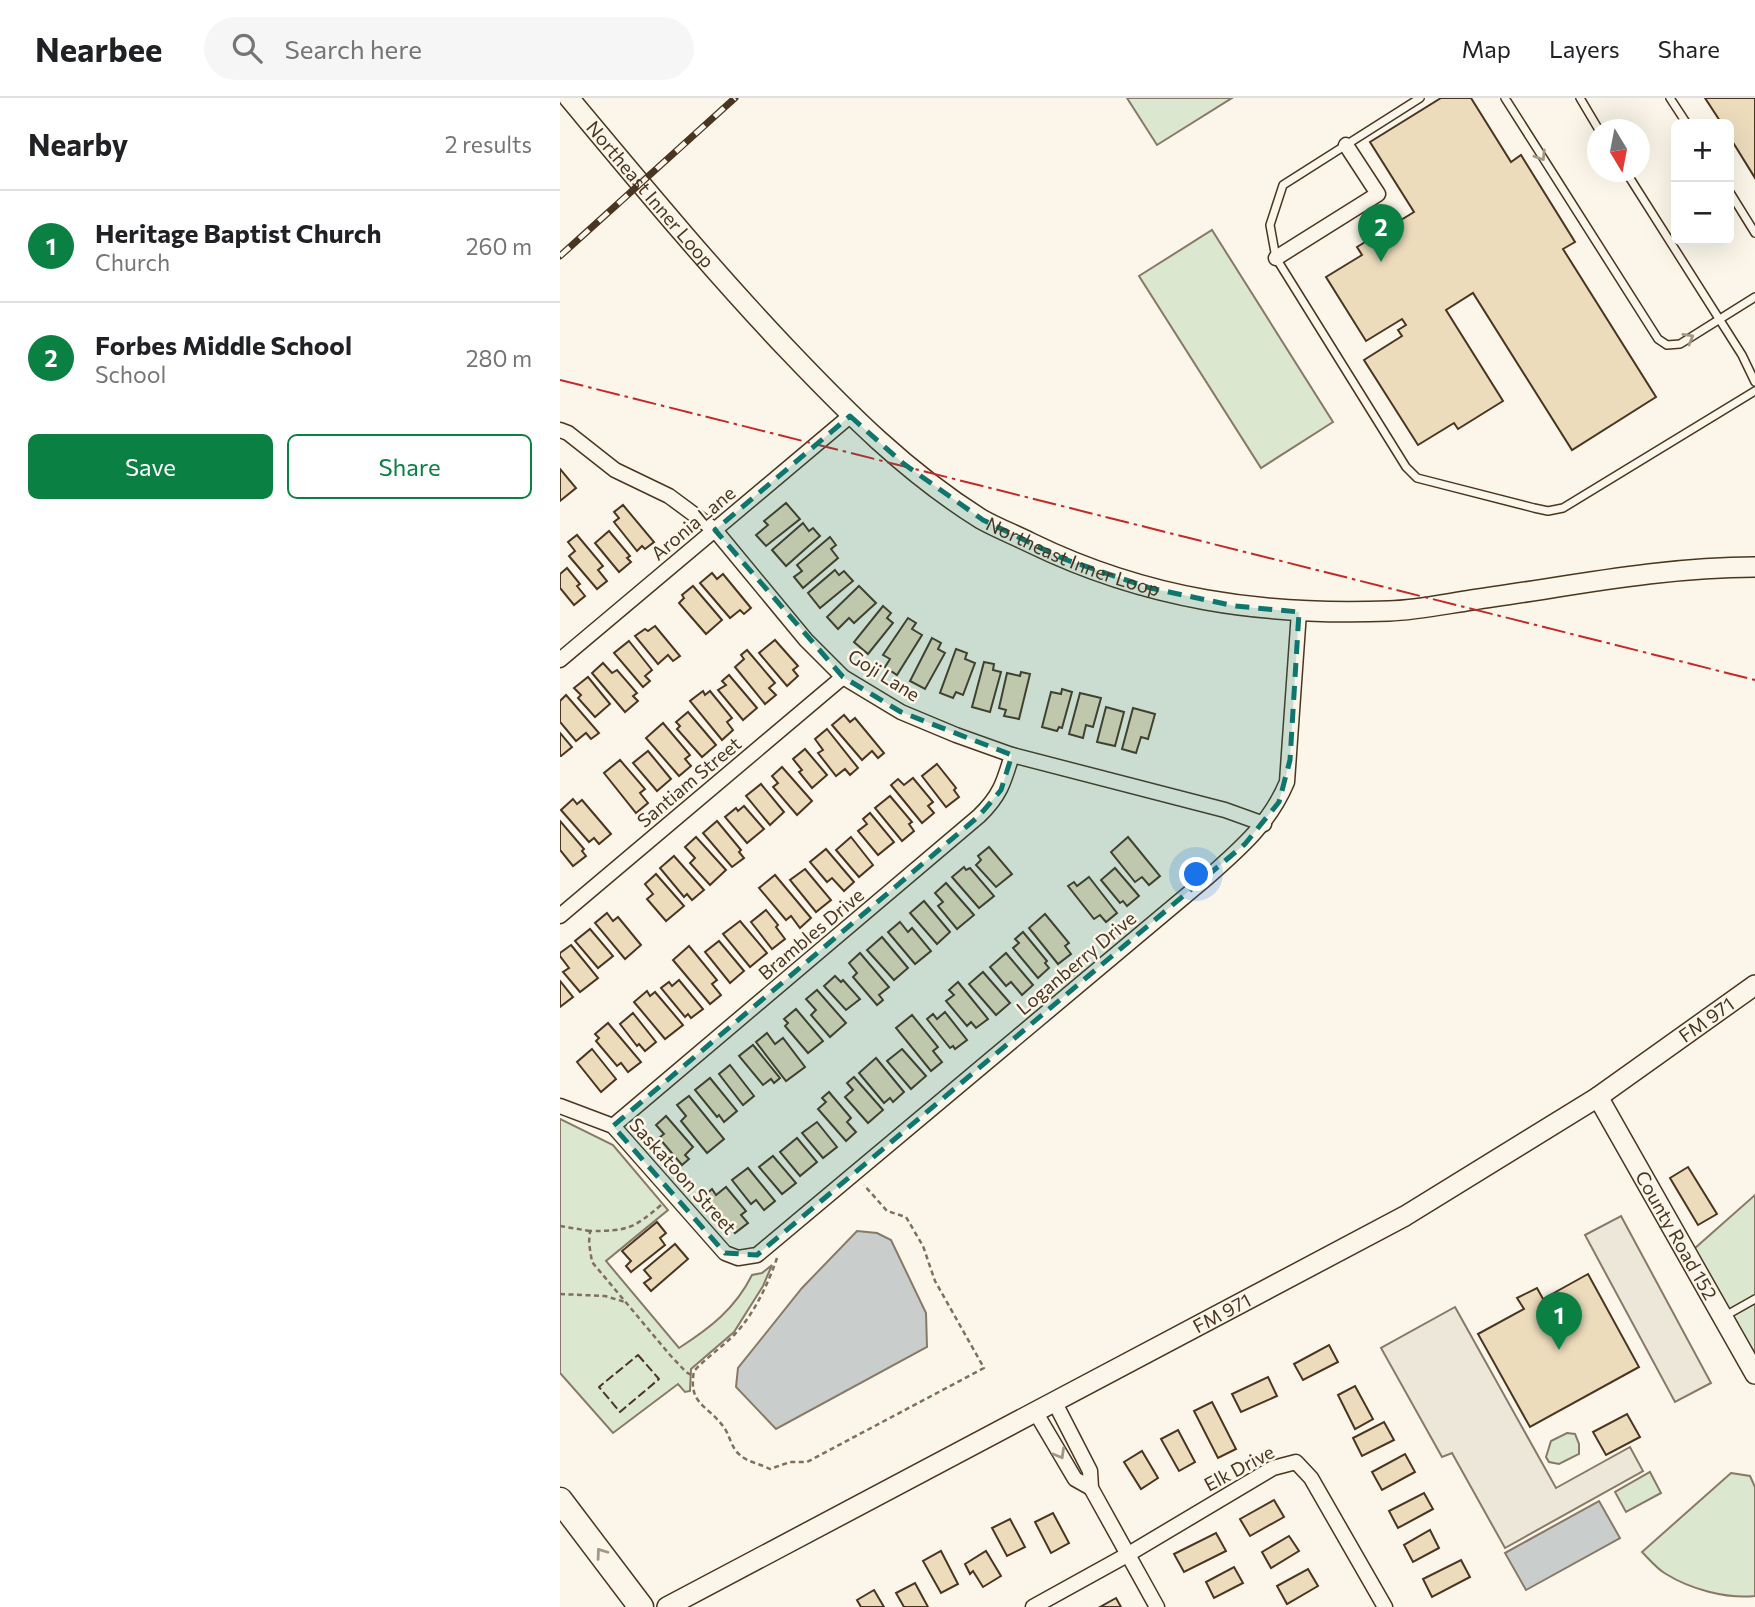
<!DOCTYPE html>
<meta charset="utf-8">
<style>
:root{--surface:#fff;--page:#f6f6f6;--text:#202124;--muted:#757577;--line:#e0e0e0;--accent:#0b8043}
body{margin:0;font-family:Commissioner,sans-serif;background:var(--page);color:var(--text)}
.controls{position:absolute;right:21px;top:21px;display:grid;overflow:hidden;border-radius:10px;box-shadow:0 7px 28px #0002}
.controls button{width:63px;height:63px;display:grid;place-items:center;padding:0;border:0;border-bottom:2px solid var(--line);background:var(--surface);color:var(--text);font:35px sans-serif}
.compass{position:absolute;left:1027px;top:21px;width:63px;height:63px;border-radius:50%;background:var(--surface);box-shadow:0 7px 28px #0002;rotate:170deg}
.you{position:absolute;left:637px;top:777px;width:24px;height:24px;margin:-18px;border:5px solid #fff;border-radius:50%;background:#1a73e8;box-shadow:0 0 0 10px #1a73e833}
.badge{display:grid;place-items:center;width:46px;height:46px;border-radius:50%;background:var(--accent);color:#fff;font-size:23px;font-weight:700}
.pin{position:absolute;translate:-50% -58px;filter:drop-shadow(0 2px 4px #0008)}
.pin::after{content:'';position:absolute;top:37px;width:24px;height:21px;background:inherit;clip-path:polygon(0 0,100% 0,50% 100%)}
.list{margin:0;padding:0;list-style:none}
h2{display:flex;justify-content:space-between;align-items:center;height:91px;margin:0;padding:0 28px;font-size:30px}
h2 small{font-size:23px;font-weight:400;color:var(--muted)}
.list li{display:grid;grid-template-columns:46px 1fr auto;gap:21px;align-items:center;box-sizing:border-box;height:112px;padding:0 28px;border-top:2px solid var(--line)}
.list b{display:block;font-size:26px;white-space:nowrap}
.list p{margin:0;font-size:23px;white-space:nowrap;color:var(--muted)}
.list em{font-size:23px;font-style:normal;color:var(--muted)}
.actions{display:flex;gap:14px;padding:21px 28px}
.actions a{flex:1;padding:16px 0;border:2px solid var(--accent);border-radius:10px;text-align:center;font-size:24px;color:var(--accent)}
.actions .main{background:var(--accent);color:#fff}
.icon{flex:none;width:38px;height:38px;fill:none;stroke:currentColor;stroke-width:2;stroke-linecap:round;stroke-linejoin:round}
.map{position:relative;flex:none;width:1195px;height:1509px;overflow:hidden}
header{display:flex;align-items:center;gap:42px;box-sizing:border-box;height:98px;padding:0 35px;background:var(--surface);border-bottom:2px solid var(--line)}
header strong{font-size:33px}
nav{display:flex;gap:38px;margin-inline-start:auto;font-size:24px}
.search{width:490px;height:63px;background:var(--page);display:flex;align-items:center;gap:18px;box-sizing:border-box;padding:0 24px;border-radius:38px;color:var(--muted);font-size:26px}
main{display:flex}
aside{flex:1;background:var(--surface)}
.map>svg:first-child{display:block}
.green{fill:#dce7d0;stroke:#887966;stroke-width:2}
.parking{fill:#ede7d9;stroke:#887966;stroke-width:2}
.water{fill:#c9cecd;stroke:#887966;stroke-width:2}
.building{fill:#ecdcbc;stroke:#4a3520;stroke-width:2}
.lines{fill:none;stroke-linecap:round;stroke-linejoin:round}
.lane-casing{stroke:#4a3520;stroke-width:10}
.street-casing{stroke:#4a3520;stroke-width:17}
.secondary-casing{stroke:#4a3520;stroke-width:22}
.highway-casing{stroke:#4a3520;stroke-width:27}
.path{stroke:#7f6f5c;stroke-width:2.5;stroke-dasharray:5 3.5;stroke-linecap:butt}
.lane{stroke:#fbf6e9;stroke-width:7}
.street{stroke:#fbf6e9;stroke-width:14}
.secondary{stroke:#fbf6e9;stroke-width:19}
.highway{stroke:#fbf6e9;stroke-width:24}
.rail-casing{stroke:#4a3520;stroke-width:7}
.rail{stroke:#fbf6e9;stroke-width:4.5;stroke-dasharray:13;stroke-linecap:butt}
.fence{stroke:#4a3520;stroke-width:2;stroke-dasharray:9 3.5;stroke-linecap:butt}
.power{stroke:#c62828;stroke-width:2;stroke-dasharray:24 5 3.5 5;stroke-linecap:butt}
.oneway{stroke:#a29684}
.marked{fill:#0f766e;fill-opacity:0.2;stroke:#0f766e;stroke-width:5;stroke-dasharray:14 9;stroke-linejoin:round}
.labels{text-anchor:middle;stroke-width:5;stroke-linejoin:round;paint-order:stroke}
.street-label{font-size:19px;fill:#4a3520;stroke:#fbf6e9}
</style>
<header>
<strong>Nearbee</strong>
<div class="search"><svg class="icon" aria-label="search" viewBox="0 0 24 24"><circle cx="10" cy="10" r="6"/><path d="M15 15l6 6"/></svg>Search here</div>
<nav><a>Map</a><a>Layers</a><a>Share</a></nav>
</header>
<main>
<aside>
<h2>Nearby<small>2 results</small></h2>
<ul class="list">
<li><span class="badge">1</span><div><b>Heritage Baptist Church</b><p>Church</p></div><em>260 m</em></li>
<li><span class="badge">2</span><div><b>Forbes Middle School</b><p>School</p></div><em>280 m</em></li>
</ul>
<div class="actions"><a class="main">Save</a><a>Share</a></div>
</aside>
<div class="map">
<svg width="1195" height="1509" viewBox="0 0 1195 1509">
<rect width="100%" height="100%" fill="#fbf6e9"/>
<!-- green -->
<g class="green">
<path d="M567 0H672L597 47Z"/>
<path d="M652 132 773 324 701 370 579 178Z"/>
<path d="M0 1021 53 1047 108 1112 46 1163 119 1250C150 1230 175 1211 192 1177L202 1175 212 1167 203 1188 174 1234 131 1271 130 1293 125 1294 118 1286 53 1335 0 1275Z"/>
<path d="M1195 1097V1259L1134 1151Z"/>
<path d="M1007 1335 1015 1336 1019 1346V1356L999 1366 989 1364 986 1359 991 1343Z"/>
<path d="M1090 1374 1101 1395 1066 1414 1055 1394Z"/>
<path d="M1171 1375 1190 1378 1195 1389V1498C1166 1501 1130 1491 1106 1476 1097 1471 1089 1461 1082 1454Z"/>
</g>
<!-- parking -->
<g class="parking">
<path d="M1061 1118 1151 1285 1115 1304 1025 1137Z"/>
<path d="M895 1209 996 1390 1070 1349 1083 1373 945 1450 892 1355 882 1359 821 1250Z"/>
</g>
<!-- water -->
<g class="water">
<path d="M297 1133 317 1135 331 1142 366 1215 367 1249 216 1331 176 1289 178 1270 242 1190Z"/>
<path d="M1039 1403 1060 1440 966 1492 945 1455Z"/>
</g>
<!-- building -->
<g class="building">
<path d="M881 0H911L951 64 961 57 1015 144 1003 151 1096 299 1012 352 913 195 886 212 943 303 898 331 894 325 858 347 804 262 842 238 838 232 846 227 842 221 806 243 766 179 802 157 797 149 854 114 810 44Z"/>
<path d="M1145 0H1195V80L1169 38V26H1162Z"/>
<path d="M0 371 16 390 0 403Z"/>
<path d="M226 405 240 421 206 448 196 437 208 427 204 423Z"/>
<path d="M63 407 94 444 85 451 82 448 77 453 54 424 59 420 54 414Z"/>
<path d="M243 425 249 433 253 430 260 438 226 468 212 452Z"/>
<path d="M49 433 70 458 67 460 71 464 59 474 35 445Z"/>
<path d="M17 437 43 468 38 472 47 483 37 491 9 458 15 453 8 444Z"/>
<path d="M270 439 276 447 271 451 278 460 243 490 234 479 242 473 237 467Z"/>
<path d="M7 470 20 486 17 488 25 498 14 507 0 490V476Z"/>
<path d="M275 472 279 477 284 473 293 483 260 510 248 495Z"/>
<path d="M152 475 157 481 163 476 191 510 184 516 180 512 170 520 140 485Z"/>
<path d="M133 488 162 522 146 536 119 505 124 500 122 497Z"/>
<path d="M299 488 316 505 294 525 289 520 278 531 267 519Z"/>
<path d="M323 508 331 515 327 520 333 525 308 556 294 544Z"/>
<path d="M348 520 356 525 352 531 362 537 337 577 325 569 330 561 323 557Z"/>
<path d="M95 528 120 558 113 563 108 557 98 566 75 538 85 531 88 533Z"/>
<path d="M372 540 381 545 378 551 385 555 365 591 350 583Z"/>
<path d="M215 542 238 568 233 572 238 578 227 588 199 555Z"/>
<path d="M69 543 92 572 85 578 90 583 83 589 54 555Z"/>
<path d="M396 551 407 555 405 561 415 565 403 597 396 594 393 600 380 595Z"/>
<path d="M187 552 215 585 209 590 216 597 205 606 175 569 184 561 181 557Z"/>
<path d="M424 564 434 566 433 572 441 574 430 614 412 609Z"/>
<path d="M43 565 52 575 57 572 77 595 73 598 78 603 65 614 32 575Z"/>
<path d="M461 574 470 576 459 621 444 618 446 612 439 610 447 575 460 578Z"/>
<path d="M169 577 197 610 183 622 158 592 166 587 162 583Z"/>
<path d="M28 579 50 606 35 619 18 600 21 597 14 590Z"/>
<path d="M502 591 512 594 502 630 499 629 497 633 482 629 491 594 501 596Z"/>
<path d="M143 593 145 597 150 593 172 620 167 624 173 632 162 642 130 603Z"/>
<path d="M520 595 541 600 533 629 526 627 523 640 509 636Z"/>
<path d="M6 597 39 635 31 641 26 635 16 643 0 624V603Z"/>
<path d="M546 609 564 614 555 648 537 644Z"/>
<path d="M573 610 595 616 588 641 581 639 576 655 562 651Z"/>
<path d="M128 614 156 647 142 659 117 631 120 628 116 624Z"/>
<path d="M284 617 290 624 295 620 324 655 318 660 312 653 302 662 272 627Z"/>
<path d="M103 625 130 657 125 661 131 668 119 678 86 640Z"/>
<path d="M267 631 298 670 290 677 285 671 276 678 258 655 263 652 255 641Z"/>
<path d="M0 635 12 649 1 658H0Z"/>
<path d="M245 651 267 677 252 690 239 674 242 672 233 661Z"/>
<path d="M88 653 111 681 97 693 73 665Z"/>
<path d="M60 662 85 691 80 695 88 705 76 715 44 675Z"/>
<path d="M377 666 396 690 394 692 399 699 386 709 362 678Z"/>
<path d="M222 669 252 703 237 717 213 689 218 685 212 678Z"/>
<path d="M353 680 373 704 368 708 374 715 362 725 331 687 338 681 344 687Z"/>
<path d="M201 686 224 714 210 727 186 698Z"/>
<path d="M330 698 352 724 349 726 354 733 342 743 315 710Z"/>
<path d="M13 701 17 706 22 702 51 736 39 746 34 740 29 744 1 712Z"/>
<path d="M184 708 204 731 187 745 165 719 176 710 178 713Z"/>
<path d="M310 715 334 744 318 757 298 733 307 726 303 721Z"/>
<path d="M0 723 24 751 22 753 26 758 13 768 0 752Z"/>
<path d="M157 723 181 752 179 754 184 760 172 769 143 735Z"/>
<path d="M136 739 166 772 150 787 130 765 135 760 125 749Z"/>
<path d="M291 739 313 767 299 779 276 752Z"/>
<path d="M568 739 600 778 589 787 582 779 575 784 551 754Z"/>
<path d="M429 749 452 776 436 789 416 767 421 762 418 758Z"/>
<path d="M266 751 294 784 284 793 272 780 267 784 250 764Z"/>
<path d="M114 758 144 792 132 802 127 796 124 799 100 770Z"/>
<path d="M404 769 406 772 410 770 434 798 419 810 392 779Z"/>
<path d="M555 770 579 798 567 808 563 803 560 805 541 782Z"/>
<path d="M245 771 271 802 256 814 230 782Z"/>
<path d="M96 776 124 808 106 823 87 801 93 796 85 786Z"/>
<path d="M215 777 251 820 240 830 231 818 226 822 199 790Z"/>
<path d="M529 779 557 815 546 824 540 817 534 821 508 788 514 784 517 788Z"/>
<path d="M386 785 414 817 397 831 378 808 383 804 375 795Z"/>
<path d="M364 803 390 834 377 846 350 815Z"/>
<path d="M206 812 218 827 216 829 225 841 212 851 191 824Z"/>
<path d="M47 815 53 823 58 819 81 847 65 861 35 825Z"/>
<path d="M485 816 509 845 505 848 511 856 498 866 469 830Z"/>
<path d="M180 823 207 855 190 869 163 836Z"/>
<path d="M340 824 348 834 352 830 371 853 355 866 328 834Z"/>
<path d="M30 831 53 858 38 870 15 843Z"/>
<path d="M463 834 487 863 485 865 489 870 478 880 453 850 459 845 455 841Z"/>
<path d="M322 839 348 870 334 882 307 852Z"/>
<path d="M159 843 184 873 170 885 145 854Z"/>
<path d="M11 847 38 880 20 894 3 874 9 870 0 858V855Z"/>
<path d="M129 848 157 882 152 886 161 897 150 906 113 862Z"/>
<path d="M300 855 329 889 319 897 323 902 317 907 293 879 297 875 289 865Z"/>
<path d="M446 855 473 887 462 897 451 884 446 888 430 869Z"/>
<path d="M423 874 450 905 436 917 409 886Z"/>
<path d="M275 878 281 884 283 882 300 901 286 912 264 888Z"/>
<path d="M119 882 143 911 131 920 128 916 125 919 101 890 109 884 112 888Z"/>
<path d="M0 883 13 899 0 909Z"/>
<path d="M398 884 428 921 416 930 411 924 407 928 386 903 394 897 389 892Z"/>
<path d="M257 892 286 925 270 939 251 917 256 912 246 901Z"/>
<path d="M87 893 90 898 95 894 123 927 105 941 74 904Z"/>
<path d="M236 911 263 943 248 955 225 928 228 925 224 921Z"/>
<path d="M385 914 407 942 395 951 393 948 390 950 367 921 373 916 377 921Z"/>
<path d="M73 915 96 944 85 953 79 946 77 948 60 926Z"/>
<path d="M352 917 378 949 373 953 382 964 371 973 336 930Z"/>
<path d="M48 925 81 964 68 974 61 965 57 968 36 943 39 940 35 936Z"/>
<path d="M207 935 215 946 223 940 245 969 226 983 196 944Z"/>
<path d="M193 947 220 980 214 985 211 981 203 987 179 958Z"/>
<path d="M32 951 56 981 41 994 17 964Z"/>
<path d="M342 951 366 978 351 991 327 963Z"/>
<path d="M316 960 344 994 333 1004 330 1000 324 1005 299 975Z"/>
<path d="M170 967 194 998 183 1007 159 976Z"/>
<path d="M294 979 323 1012 308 1025 285 999 293 992 287 985Z"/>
<path d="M150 980 177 1013 164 1024 159 1017 157 1019 135 992Z"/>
<path d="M269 994 291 1020 287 1024 296 1034 286 1043 258 1011 266 1004 262 1000Z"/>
<path d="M129 998 164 1041 147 1055 121 1023 126 1018 117 1007Z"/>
<path d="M106 1018 133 1049 125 1057 129 1061 122 1067 99 1040 104 1036 96 1027Z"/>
<path d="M257 1024 277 1049 263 1060 242 1035Z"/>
<path d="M237 1040 257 1064 240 1078 220 1054Z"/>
<path d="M213 1058 236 1085 222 1096 199 1069Z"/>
<path d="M1128 1069 1157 1116 1138 1127 1110 1080Z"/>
<path d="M188 1070 215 1103 204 1112 196 1102 191 1106 172 1082Z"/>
<path d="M166 1089 186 1113 181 1117 188 1125 175 1135 144 1098 152 1091 156 1097Z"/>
<path d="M97 1124 106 1135 100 1140 105 1147 71 1174 66 1168 71 1163 62 1153Z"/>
<path d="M115 1146 128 1161 91 1193 84 1185 91 1180 84 1172Z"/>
<path d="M1028 1176 1079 1269 970 1329 918 1236 964 1211 957 1200 977 1190 983 1201Z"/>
<path d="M769 1247 778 1264 743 1282 734 1266Z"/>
<path d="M708 1279 717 1298 681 1314 672 1296Z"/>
<path d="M795 1288 813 1321 795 1331 778 1297Z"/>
<path d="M652 1304 676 1351 658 1360 634 1313Z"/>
<path d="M1067 1316 1080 1339 1046 1357 1033 1334Z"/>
<path d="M824 1324 834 1342 802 1358 793 1340Z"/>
<path d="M618 1332 635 1364 619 1373 601 1341Z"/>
<path d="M582 1353 598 1380 581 1391 564 1364Z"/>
<path d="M845 1356 855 1374 822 1392 812 1374Z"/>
<path d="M864 1395 873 1411 838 1430 829 1413Z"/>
<path d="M714 1402 724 1419 690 1438 680 1421Z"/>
<path d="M493 1415 509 1445 491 1455 475 1424Z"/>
<path d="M450 1421 465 1449 447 1458 432 1430Z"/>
<path d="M870 1432 879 1450 853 1464 844 1447Z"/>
<path d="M656 1435 666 1453 624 1474 614 1456Z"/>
<path d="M729 1438 739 1453 711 1470 702 1454Z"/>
<path d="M381 1453 398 1486 381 1495 363 1463Z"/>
<path d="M426 1453 441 1478 423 1489 413 1473 410 1476 405 1466Z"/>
<path d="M901 1462 910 1479 872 1499 863 1481Z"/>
<path d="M674 1469 683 1485 654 1500 646 1484Z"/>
<path d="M748 1471 758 1488 727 1506 717 1488Z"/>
<path d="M355 1485 368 1509H344L336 1495Z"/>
<path d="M314 1492 324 1509H301L297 1502Z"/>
<path d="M556 1500 561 1509H540Z"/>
</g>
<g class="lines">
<!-- lane casing -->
<g class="lane-casing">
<g id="lane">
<path d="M860 0 723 87 710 127 716 160 846 369 857 380 974 410 988 413 1003 410 1195 293"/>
<path d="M945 0 1098 241 1107 247 1120 246 1195 199"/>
<path d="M1020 0 1039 32"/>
<path d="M1110 0 1127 26"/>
<path d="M1066 74 1182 257 1195 284"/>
<path d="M1169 93 1195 135"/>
<path d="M1165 1218 1195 1201"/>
</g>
</g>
<!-- street casing -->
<g class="street-casing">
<g id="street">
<path d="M716 160 818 96 786 47"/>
<path d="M0 332 8 335 55 372 109 398 155 432 246 542 283 579 341 614 396 637 452 657 665 712 704 726"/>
<path d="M0 562 290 318"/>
<path d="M0 818 283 579"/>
<path d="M0 1008 53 1028 165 1155 178 1160 197 1157 647 780C680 751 710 725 727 684L739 514"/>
<path d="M53 1028 419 718C440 698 444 684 452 657"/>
<path d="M495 1305 530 1373 531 1390 597 1509"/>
<path d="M476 1315 515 1381 531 1390"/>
<path d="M473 1509 567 1457 713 1370 736 1364 751 1380 825 1509"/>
</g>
</g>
<!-- secondary casing -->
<g class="secondary-casing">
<g id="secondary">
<path id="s1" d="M9 0C80 85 151 171 228 252 288 315 346 374 421 421 437 430 455 437 471 445 586 501 703 518 829 513 857 512 885 506 912 502 1006 489 1100 469 1195 469"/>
<path id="s2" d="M1038 999 1195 1276"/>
<path id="s3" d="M107 1509 845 1118 1038 999 1195 887"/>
</g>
</g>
<!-- highway casing -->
<g class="highway-casing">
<path id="highway" d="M0 1402 81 1509"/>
</g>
<!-- path -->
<g class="path">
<path d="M101 1107C73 1131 67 1133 30 1133L29 1145 32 1164 110 1257 126 1274 133 1278"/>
<path d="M0 1128 30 1133"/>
<path d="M217 1160C208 1186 194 1216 175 1236 162 1249 147 1259 134 1273 128 1306 146 1306 163 1328 170 1337 171 1350 180 1357 187 1364 201 1366 210 1371L230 1364H247L424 1270 375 1183 363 1148 346 1119 327 1113 304 1087"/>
<path d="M0 1196 45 1198 65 1204"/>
</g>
<!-- lane -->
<use href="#lane" class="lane"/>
<!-- street -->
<use href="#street" class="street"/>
<!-- secondary -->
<use href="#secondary" class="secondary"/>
<!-- highway -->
<use href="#highway" class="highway"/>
<!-- rail casing -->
<g class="rail-casing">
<path id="rail" d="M0 158 175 0"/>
</g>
<!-- rail -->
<use href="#rail" class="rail"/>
<!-- fence -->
<path class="fence" d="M78 1257 99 1281 60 1314 39 1289Z"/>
<!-- power -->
<path class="power" d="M0 282 1195 582"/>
</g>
<!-- one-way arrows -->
<defs><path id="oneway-chevron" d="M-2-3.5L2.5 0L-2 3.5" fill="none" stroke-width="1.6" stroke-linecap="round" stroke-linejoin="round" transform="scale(1.75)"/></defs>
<g class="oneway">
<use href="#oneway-chevron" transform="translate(981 58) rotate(58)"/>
<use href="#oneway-chevron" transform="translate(1129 240) rotate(-30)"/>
<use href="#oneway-chevron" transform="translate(500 1356) rotate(60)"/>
<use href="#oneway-chevron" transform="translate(41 1455) rotate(-126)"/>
</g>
<!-- marked area -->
<path class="marked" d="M290 318 344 366 423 422 504 461 590 490 675 508 739 514 730 662 719 704 685 746 197 1157 165 1155 53 1028 419 718 441 692 452 657 341 614 283 579 155 432Z"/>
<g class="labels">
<!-- street labels -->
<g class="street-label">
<text dy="7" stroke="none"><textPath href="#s1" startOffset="126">Northeast Inner Loop</textPath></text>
<text transform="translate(133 425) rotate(-40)" y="7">Aronia Lane</text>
<text dy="7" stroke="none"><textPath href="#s1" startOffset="691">Northeast Inner Loop</textPath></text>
<text transform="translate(324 577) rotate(32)" y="7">Goji Lane</text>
<text transform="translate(129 684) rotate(-40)" y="7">Santiam Street</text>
<text transform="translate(251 836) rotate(-40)" y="7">Brambles Drive</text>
<text transform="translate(516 865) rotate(-40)" y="7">Loganberry Drive</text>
<text dy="7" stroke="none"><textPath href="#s3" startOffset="1195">FM 971</textPath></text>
<text transform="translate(123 1078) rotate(48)" y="7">Saskatoon Street</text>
<text dy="7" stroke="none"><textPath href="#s2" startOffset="159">County Road 152</textPath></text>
<text dy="7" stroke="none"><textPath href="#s3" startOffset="628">FM 971</textPath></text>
<text transform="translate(679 1370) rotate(-28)" y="7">Elk Drive</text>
</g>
</g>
</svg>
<div class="controls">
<button>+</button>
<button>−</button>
</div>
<svg class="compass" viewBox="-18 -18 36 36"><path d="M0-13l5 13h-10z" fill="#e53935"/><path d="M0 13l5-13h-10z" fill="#757577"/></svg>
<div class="you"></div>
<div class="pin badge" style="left:999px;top:1252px">1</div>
<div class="pin badge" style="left:821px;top:164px">2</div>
</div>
</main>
